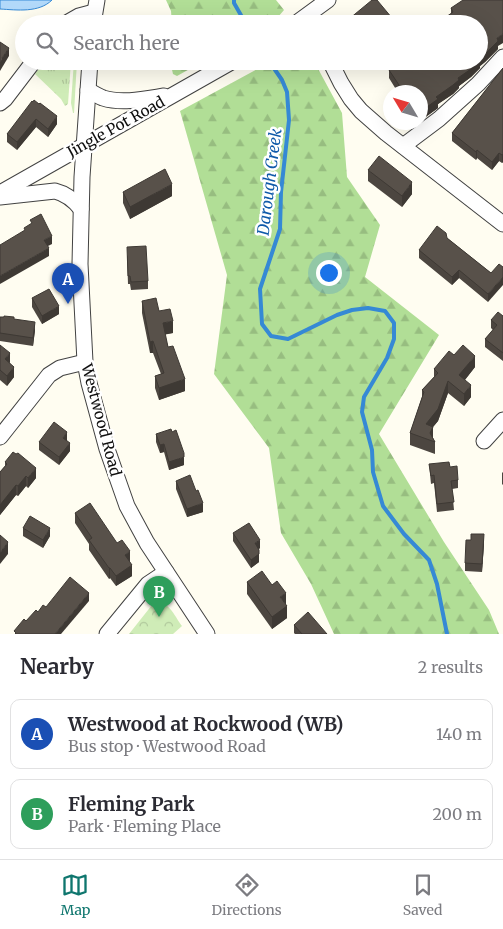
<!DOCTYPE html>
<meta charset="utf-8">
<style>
:root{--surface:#fff;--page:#f2f2f3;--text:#2b2b33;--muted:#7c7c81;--line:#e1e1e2;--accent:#0f766e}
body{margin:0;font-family:Merriweather,serif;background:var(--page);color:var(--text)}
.compass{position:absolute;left:383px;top:85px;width:45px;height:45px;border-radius:50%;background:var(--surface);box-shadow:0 5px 20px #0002;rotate:308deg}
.you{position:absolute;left:328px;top:272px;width:18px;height:18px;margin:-12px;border:4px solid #fff;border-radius:50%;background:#1a73e8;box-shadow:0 0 0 8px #1a73e833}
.badge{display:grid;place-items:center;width:32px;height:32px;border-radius:50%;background:var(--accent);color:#fff;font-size:16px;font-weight:700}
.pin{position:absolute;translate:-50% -41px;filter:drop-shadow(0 1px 2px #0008)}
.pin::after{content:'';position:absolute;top:26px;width:18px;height:15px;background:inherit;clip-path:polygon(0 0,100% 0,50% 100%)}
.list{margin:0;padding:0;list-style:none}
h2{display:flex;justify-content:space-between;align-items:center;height:65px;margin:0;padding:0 20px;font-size:21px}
h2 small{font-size:16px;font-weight:400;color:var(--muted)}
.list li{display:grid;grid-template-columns:32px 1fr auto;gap:15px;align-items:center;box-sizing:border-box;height:70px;margin:0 10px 10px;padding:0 10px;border:1px solid var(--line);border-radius:10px}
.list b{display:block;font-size:19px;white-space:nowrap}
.list p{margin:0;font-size:16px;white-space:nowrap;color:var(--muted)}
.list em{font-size:16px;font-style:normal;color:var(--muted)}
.icon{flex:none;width:28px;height:28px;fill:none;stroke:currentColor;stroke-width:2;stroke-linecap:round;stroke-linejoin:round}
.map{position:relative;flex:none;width:503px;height:634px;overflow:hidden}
.search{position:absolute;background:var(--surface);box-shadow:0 5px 20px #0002;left:15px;right:15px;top:15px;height:55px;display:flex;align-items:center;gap:12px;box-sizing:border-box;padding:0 18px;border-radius:28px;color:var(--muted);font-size:19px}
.sheet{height:225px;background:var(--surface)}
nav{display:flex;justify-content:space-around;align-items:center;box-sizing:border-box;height:70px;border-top:1px solid var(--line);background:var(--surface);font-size:14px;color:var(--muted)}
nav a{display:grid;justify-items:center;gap:2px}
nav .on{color:var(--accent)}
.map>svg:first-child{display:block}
.grass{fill:url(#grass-tufts)}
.forest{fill:url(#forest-firs)}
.park{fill:url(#park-crowns)}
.water{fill:#b2d9fa;stroke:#3589d5}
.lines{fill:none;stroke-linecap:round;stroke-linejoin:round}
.stream{stroke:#3589d5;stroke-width:4}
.minor-casing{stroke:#424242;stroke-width:17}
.minor{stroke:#fff;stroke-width:15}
.wall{fill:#4c4640}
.shaded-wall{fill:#3e3934}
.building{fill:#58514a;stroke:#3e3934}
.labels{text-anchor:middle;stroke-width:5;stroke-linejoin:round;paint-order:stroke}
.street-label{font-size:15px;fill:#0f0f0f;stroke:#fff}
.water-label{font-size:16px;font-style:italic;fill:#105aa9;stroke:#fff}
</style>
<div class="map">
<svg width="503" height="634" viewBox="0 0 503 634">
<defs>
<pattern id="grass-tufts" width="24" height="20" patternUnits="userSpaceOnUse" patternTransform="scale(1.25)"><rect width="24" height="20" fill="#cfecb7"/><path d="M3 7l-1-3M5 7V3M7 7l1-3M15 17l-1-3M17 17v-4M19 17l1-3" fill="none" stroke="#b1c99c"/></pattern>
<pattern id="forest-firs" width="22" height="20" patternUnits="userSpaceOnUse" patternTransform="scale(1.25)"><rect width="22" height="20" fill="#b1de96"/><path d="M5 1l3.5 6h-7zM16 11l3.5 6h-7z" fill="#97bd80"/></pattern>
<pattern id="park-crowns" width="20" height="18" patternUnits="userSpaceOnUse" patternTransform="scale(1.25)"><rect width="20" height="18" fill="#cfecb7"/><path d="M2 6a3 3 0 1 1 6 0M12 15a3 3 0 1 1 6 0" fill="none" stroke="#b1c99c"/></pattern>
</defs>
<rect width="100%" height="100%" fill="#fffdf1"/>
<!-- grass -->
<g class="grass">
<path d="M45 61H71L68 104 65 106 61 99 35 74Z"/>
<path d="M74 61H77L74 113H73L71 103Z"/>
</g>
<!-- forest -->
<g class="forest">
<path d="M166 0H276L284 10 272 24H172L171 11Z"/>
<path d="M170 61H204L177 76 173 74Z"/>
<path d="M272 61H309L316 65 342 113 347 177 380 225 365 277 439 335 379 434 444 542 489 610 499 634H334L311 584 281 533 269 448 214 374 227 275 180 111Z"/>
</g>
<!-- park -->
<path class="park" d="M157 603C170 602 175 617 182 626L173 634H129L152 605Z"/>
<!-- water -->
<path class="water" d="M0 0H52C39 13 17 10 0 9Z"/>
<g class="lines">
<!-- stream -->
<g class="stream">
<path d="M234 0V3L246 24"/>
<path d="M271 64 282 80 287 92 289 120 281 192 280 229 260 289 262 324 271 336 288 339 337 315 352 310 368 308 385 311 394 323V339L387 358 364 397 362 412 372 450 373 472 383 506 404 534 429 560 437 584 447 634"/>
</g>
<!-- minor casing -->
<g class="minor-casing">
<g id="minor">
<path d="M65 24 79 16 94 12"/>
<path d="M93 24 97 0"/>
<path d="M295 24 328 0"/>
<path d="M90 61 82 177 80 264 85 362 89 383 107 449 127 506 147 543 207 634"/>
<path d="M330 61 341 83 351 99 361 111 386 133 503 224"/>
<path d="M88 90C93 93 98 96 103 98 122 104 145 99 164 96"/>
<path d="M0 103 5 99 34 61"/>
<path d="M403 146 439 119 478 84 503 57"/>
<path d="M0 193 233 61"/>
<path d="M0 197 55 191C67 194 74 200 81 209"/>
<path d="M0 437 49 375 60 368 85 362"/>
<path d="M484 441 503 420"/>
<path d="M107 634 148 584 166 572"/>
</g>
</g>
<!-- minor -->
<use href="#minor" class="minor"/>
</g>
<!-- wall -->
<g class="wall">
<path d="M451 8 498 46V49L485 62 480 66V68L471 77 459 86V88L453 94 438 104V108L420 121V92H397V91L389 78V70L479 61 439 24V22L451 14Z"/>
<path d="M131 61H149V64L131 62Z"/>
<path d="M503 68V162L502 163 499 161 492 170 477 158 476 160 452 141V133Z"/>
<path d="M33 102 57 124 48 137 36 127 17 150 7 142V134Z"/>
<path d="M368 170 412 194 402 207 368 181Z"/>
<path d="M123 192 172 196 130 219 123 203Z"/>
<path d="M447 238 491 273 488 302 459 278 452 285 419 258V250Z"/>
<path d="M127 255 148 281V289L131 290 130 284H128Z"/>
<path d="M32 298 59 314 42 324 32 307Z"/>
<path d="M142 301 159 311 173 333 165 334 168 347 185 391 159 400 155 388V376L161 374 153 353H150L142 313Z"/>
<path d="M503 316V361L485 347V339L493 330 491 328V320Z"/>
<path d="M0 317 14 319 35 330 33 346 0 341Z"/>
<path d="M0 345 10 363 14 377 7 386 0 380Z"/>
<path d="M454 355 475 367 465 380 471 397 464 406 448 393 438 421 433 427V438L435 442V454L410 445V433L422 397V390L434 377V369Z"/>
<path d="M156 434 184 465 169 470 164 452 160 453 156 442Z"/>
<path d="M67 440 70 451 59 465 39 450V442Z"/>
<path d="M5 462 36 478 28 488 26 486 18 496 16 495 0 515V472L5 466Z"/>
<path d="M429 464 450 467 458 480V488L452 489 454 510 437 512 434 483 431 484Z"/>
<path d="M503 472V485L502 484V473Z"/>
<path d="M176 481 203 512 187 517 176 489Z"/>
<path d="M75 513 130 561 129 562 132 576 116 586 110 578 109 579 89 550V544L75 523Z"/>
<path d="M23 528 50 536 43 548 23 536Z"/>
<path d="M233 533 260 548 259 549V562L251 568 233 541Z"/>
<path d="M484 543 482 572 465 571V563Z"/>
<path d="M247 582 286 605 287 618 272 629 247 594Z"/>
<path d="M294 625 327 634H295L294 633Z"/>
</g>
<!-- shaded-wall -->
<g class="shaded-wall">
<path d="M503 34V43L498 46V49L485 62 480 66V68L471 77 459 86V88L453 94 438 104V108L420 121V112L436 97 479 61V58L497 38Z"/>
<path d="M9 48V56L0 71V63L2 58Z"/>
<path d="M57 116V124L48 137V129Z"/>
<path d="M36 119V127L17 150V142Z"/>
<path d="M477 150V158L476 160V152Z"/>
<path d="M499 153V161L492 170V162Z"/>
<path d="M503 154V162L502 163V155Z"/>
<path d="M412 182V194L402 207V196Z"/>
<path d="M172 184V196L130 219V207Z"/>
<path d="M52 236V244L44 248V240Z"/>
<path d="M49 248V256L0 284V276Z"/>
<path d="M459 270V278L452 285V277Z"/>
<path d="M503 277V285L488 302V294Z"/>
<path d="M59 306V314L42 324V316Z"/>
<path d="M173 321V333L163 335V323Z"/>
<path d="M35 322V330L33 346V338Z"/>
<path d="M153 341V353H150V342Z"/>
<path d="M10 353V363L5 359Z"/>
<path d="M475 356V367L459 387V375Z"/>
<path d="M14 367V377L7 386V376Z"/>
<path d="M185 379V391L159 400V388Z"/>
<path d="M448 381V393L438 421 433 427V438L426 424Z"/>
<path d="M471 385V397L464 406V394Z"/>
<path d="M67 432V440L63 446V438Z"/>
<path d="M70 443V451L59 465V457Z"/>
<path d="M164 444V452L160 453V445Z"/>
<path d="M184 457V465L169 470V462Z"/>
<path d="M36 468V478L28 488V478Z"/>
<path d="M26 476V486L18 496V486Z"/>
<path d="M16 485V495L0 515V505Z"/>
<path d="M203 503V512L187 517V509Z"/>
<path d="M50 528V536L43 548V540Z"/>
<path d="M484 534V543L482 572V564Z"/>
<path d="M260 540V548L255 551V543Z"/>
<path d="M8 542V554L0 564V553Z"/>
<path d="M130 551V561L125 565V555Z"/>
<path d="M259 554V562L251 568V560Z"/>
<path d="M132 565V576L116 586V576Z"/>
<path d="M109 568H110V578L109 579Z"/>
<path d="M89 593V601L61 634H55Z"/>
<path d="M286 593V605L280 597Z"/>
<path d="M287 606V618L272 629V617Z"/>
</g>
<!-- building -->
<g class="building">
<path d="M372 0H377L397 24H353L349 19Z"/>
<path d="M463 0H503V34L497 38 498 41 485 54 479 58 480 59 479 60V24H439L440 23 439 22 453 12 451 8Z"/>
<path d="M135 18 153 20 152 24H135Z"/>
<path d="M0 42 9 48 2 58 3 59 0 63Z"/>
<path d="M401 61H478L471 69 458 78 459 80 453 85 436 97 438 99 420 112V92H401L397 87 399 85 389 70Z"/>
<path d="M503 68V154L502 155 499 153 492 162 477 150 476 152 452 133Z"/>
<path d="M34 100 39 104 40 103 57 116 48 129 36 119 17 142 7 134 32 101 33 102Z"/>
<path d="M379 156 412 182 402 196 368 170Z"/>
<path d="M165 169 172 184 130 207 123 192Z"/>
<path d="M41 214 52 236 44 240 49 248 0 276V245L25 230 24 228 32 223 30 220Z"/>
<path d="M437 226 446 233 447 238 491 273 499 264 503 267V277L488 294 459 270 452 277 419 250Z"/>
<path d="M146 246 148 281 131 282 130 276H128L127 247Z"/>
<path d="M49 289 59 306 42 316 32 298Z"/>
<path d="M156 298 159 311 170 309 173 321 163 323 168 347 173 346 185 379 159 388 155 376 164 373 153 341 150 342 142 301Z"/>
<path d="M498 312 503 316V353L485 339 497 325 491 320Z"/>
<path d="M4 316 14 317V319L35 322 33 338 0 333V317H4Z"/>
<path d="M0 345 10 353 5 359 14 367 7 376 0 370Z"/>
<path d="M463 345 475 356 459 375 471 385 464 394 448 381 438 409 426 424 433 427 430 433 435 442 410 433 424 392 422 390 438 373 434 369 449 351 454 355Z"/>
<path d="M54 422 67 432 63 438 70 443 59 457 39 442Z"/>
<path d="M171 429 172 432 176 430 184 453V457L169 462 164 444 160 445 156 434Z"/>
<path d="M13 452 16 454 18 453 36 468 28 478 26 476 18 486 16 485 0 505V472L7 464 5 462Z"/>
<path d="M449 462 450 467 457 466 458 480 451 481 454 502 437 504 434 475 431 476 429 464Z"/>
<path d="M190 475 196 491 198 490 203 503 187 509 176 481Z"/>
<path d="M90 503 117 543 122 540 130 551 125 555 132 565 116 576 110 568H109L89 540 92 538 75 513Z"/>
<path d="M30 516 50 528 43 540 23 528Z"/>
<path d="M249 523 260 540 255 543 259 550V554L251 560 233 533Z"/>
<path d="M471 534H484L482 564 465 563 466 540H471Z"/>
<path d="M0 535 8 542 0 553Z"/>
<path d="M262 571 272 585 277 581 286 593 280 597 287 606 272 617 247 582Z"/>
<path d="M70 577 89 593 55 634H15L16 633 14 631 24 619 26 621 36 610 38 612 43 605 46 607Z"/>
<path d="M308 612 327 634H302L294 625Z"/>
</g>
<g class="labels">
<!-- street labels -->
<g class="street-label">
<text transform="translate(116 127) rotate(-29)" y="5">Jingle Pot Road</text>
<text transform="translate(101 420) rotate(75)" y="5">Westwood Road</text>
</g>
<!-- water labels -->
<g class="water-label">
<text transform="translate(269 182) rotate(-83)" y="6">Darough Creek</text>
</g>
</g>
</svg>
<svg class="compass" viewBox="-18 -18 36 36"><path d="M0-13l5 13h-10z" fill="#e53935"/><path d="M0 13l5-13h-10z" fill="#7c7c81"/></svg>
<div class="you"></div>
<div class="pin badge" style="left:68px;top:304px;background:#1a4fb4">A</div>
<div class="pin badge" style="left:159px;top:617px;background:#2e9e5b">B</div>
<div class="search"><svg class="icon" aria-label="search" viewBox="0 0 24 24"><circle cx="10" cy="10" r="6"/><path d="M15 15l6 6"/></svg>Search here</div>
</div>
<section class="sheet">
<h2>Nearby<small>2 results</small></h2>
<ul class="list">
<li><span class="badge" style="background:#1a4fb4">A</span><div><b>Westwood at Rockwood (WB)</b><p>Bus stop · Westwood Road</p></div><em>140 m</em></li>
<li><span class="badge" style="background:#2e9e5b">B</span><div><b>Fleming Park</b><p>Park · Fleming Place</p></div><em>200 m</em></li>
</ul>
</section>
<nav>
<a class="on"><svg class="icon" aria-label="map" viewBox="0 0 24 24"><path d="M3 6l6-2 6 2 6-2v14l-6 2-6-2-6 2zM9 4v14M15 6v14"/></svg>Map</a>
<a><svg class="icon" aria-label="directions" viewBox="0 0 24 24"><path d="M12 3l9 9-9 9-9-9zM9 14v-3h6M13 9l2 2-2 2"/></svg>Directions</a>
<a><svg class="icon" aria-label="saved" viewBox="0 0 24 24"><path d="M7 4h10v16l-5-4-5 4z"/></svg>Saved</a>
</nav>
